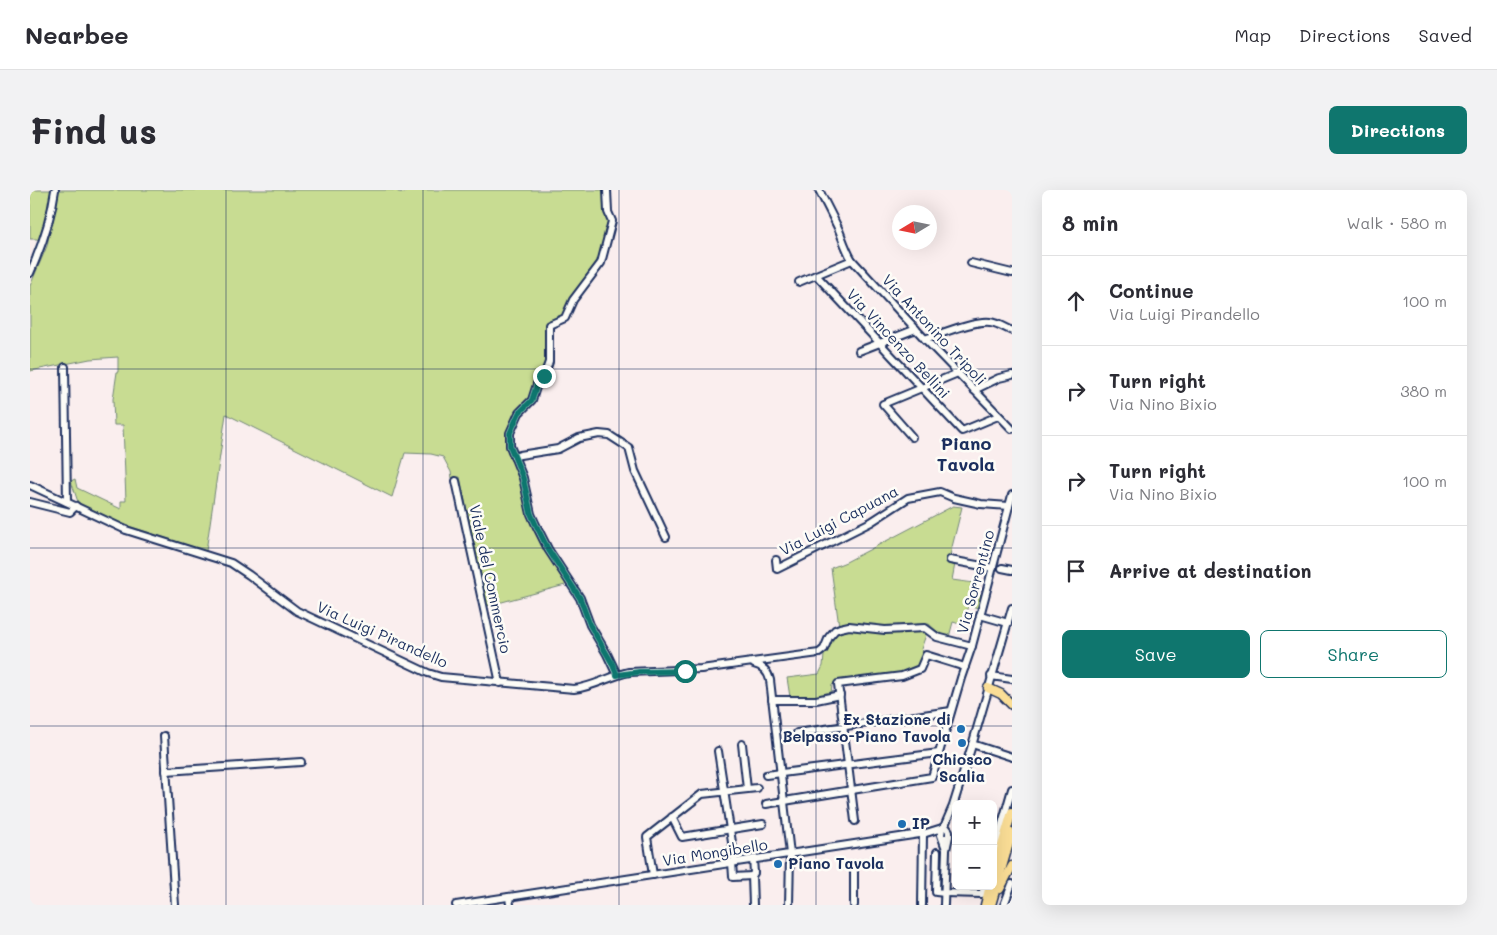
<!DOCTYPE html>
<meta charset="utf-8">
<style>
:root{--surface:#fff;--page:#f2f2f3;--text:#2b2b33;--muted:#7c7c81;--line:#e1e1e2;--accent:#0f766e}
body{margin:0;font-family:Mali,sans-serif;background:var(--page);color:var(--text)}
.controls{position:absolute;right:15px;bottom:15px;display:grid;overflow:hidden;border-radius:8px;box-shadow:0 5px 20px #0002}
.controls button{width:45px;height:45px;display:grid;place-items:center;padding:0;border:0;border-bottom:1px solid var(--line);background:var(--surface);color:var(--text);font:25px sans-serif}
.compass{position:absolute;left:862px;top:15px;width:45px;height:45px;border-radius:50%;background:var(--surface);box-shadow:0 5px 20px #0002;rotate:260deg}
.stop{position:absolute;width:15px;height:15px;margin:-11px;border:4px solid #0f766e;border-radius:50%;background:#fff}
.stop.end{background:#0f766e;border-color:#fff;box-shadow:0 1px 5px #0008}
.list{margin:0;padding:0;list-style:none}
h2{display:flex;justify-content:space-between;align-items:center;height:65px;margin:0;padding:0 20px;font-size:21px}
h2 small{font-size:16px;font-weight:400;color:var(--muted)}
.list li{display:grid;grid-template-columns:32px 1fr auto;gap:15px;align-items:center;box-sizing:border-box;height:90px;padding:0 20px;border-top:1px solid var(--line)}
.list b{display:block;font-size:19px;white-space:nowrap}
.list p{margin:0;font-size:16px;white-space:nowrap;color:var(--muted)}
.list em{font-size:16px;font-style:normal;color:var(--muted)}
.actions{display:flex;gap:10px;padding:15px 20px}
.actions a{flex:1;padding:11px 0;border:1px solid var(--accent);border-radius:8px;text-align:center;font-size:18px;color:var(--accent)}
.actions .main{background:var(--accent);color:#fff}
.icon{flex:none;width:28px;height:28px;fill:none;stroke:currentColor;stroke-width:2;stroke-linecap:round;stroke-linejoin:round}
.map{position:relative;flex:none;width:982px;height:715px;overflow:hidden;border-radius:8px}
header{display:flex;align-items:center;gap:30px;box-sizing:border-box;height:70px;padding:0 25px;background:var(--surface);border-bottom:1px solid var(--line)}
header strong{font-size:24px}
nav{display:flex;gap:28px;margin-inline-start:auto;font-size:18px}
.intro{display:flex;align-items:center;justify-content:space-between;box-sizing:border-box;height:120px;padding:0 30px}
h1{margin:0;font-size:35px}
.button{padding:12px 22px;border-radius:8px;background:var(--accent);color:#fff;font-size:18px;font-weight:700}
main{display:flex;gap:30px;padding:0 30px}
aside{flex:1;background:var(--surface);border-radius:8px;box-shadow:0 5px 20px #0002}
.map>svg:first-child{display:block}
.green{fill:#c8dc92;stroke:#728678}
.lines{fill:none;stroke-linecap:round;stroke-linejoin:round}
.minor-casing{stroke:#1b2f5e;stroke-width:10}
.major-casing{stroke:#1b2f5e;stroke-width:11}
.minor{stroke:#fdfcf7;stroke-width:6}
.major{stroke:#fbde96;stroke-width:8}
.route{stroke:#0f766e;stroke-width:6}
.grid{fill:none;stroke:#1b2f5e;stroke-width:1;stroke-opacity:0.55}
.poi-dot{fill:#1f6fb2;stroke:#fdfcf7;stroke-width:2}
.labels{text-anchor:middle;stroke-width:5;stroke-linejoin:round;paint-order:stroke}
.street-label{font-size:15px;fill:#1b2f5e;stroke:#fdfcf7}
.poi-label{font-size:15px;font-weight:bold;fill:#1b2f5e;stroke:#fdfcf7;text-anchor:start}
.quarter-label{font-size:18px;font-weight:bold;fill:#1b2f5e;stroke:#fdfcf7}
</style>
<header>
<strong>Nearbee</strong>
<nav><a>Map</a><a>Directions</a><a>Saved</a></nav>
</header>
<div class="intro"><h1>Find us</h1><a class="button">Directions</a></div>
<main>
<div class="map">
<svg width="982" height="715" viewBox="0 0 982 715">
<rect width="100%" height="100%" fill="#faeeee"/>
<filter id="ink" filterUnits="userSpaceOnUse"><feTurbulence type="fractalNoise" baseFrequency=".02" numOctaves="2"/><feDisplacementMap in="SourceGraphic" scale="10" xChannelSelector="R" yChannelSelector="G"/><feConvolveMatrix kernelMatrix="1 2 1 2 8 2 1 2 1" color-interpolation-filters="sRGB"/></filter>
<g filter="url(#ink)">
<!-- green -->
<g class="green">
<path d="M0 0H22L10 51 7 49H0Z"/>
<path d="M28 0H366L368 2 375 3 377 0H574L580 31 569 68 542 109 535 125 517 132V166L514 182 501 207 479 241 477 258 489 283 504 339 539 394 457 416 430 287 422 288 421 282 413 267 401 264 375 263 362 307 196 224 176 361 92 334 49 315 41 291 45 289 47 298 91 319V311H96L93 235H84L83 209 87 182H88V167L60 169 0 181V96L17 56Z"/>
<path d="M923 316 932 317 918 373 925 374 922 390 944 393 941 402 952 405 948 418 938 415 933 435 923 432 919 447 910 444 899 434 850 438 809 436 801 378 816 372Z"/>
<path d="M820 438 891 440 897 442 891 459 893 461 888 477C863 490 834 487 807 491L802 495 801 503C789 509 774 508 760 507L757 488 789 484 793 476 794 465 801 448 809 441Z"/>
</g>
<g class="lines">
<!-- minor casing -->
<g class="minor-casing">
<g id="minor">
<path d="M577 0 578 22 582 31 571 73 543 110 535 128 519 135V172L514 186 508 191 502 210 489 223 480 243V256L493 288 501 324 506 335 518 359 550 408 560 435 577 464 587 485"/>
<path d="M789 0C796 14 803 27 809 40 813 50 816 60 822 70L895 149 982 239"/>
<path d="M941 73 982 83"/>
<path d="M0 83C12 56 21 29 25 0"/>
<path d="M786 85 932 241 968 226"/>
<path d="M769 92 822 70"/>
<path d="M895 149C911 144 944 130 960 132 968 133 975 138 982 141"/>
<path d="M829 161 886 139"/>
<path d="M35 177 37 312"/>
<path d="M944 200 969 188 982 185"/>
<path d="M882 247 853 214 928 183"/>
<path d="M484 267 490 265 528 259 549 248 569 244 579 245 599 258 605 281 636 347"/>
<path d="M426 291 470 493"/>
<path d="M0 295 96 340 201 373 219 385 267 421 398 483 411 487 544 499C563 497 580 486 599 482L671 479 789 463 794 459 799 447 805 440 810 438 819 436 855 440 895 438 907 447 942 456"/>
<path d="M0 312 40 322 46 316"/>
<path d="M746 370 747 379 841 332 878 308 910 302 924 308 951 314 979 316"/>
<path d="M920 370 963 378"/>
<path d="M972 378 982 380"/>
<path d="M950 425 978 433"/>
<path d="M724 474C733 476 738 482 740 490L760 664 759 715"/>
<path d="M961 486 982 489"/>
<path d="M742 510H786L810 505"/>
<path d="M767 543 921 521"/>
<path d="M134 546 145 715"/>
<path d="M712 554 717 599"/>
<path d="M942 554 982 567"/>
<path d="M688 561 705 672"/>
<path d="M136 581 271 572"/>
<path d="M736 585 909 563"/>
<path d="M736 614 902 587 931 488 942 456 982 305"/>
<path d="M642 627 652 647 733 634"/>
<path d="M825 631 808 494 872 486 890 479 896 465 935 477"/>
<path d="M914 637 923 616 943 552 982 418"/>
<path d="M912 648H917L919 646V641L916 637 912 638 911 645 916 659"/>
<path d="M907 662 906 702 915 703 952 704 955 696"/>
<path d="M963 665 982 599"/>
<path d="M723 669 724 683 722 686 723 715"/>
<path d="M702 672 703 687 722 686"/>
<path d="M623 685 617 647 672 604 727 598"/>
<path d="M479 707 480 715"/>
<path d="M426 715 896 643 912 638"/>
<path d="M824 715V679"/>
<path d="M892 715 893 644"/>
<path d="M914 715 916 660 919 646"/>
<path d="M974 715 982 694"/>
</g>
</g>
<!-- major casing -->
<g class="major-casing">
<g id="major">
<path d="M958 498 971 504 982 515"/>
<path d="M963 686 982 622"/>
<path d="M970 699 982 676"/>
<path d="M955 715 960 696"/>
<path d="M961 715 982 643"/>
</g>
</g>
<!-- minor -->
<use href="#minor" class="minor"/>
<!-- major -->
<use href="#major" class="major"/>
</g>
</g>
<g class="lines" filter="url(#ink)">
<!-- route -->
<path class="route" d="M514 186 508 191 502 210 489 223 480 243V256L493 288 501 324 506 335 518 359 550 408 560 435 582 473 587 485 609 482 655 481"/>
</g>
<!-- grid -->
<path class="grid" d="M196 0V715M393 0V715M589 0V715M786 0V715M0 179H982M0 358H982M0 536H982"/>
<!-- markers -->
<g class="poi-dot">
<circle cx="931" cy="539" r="5"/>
<circle cx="932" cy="553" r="5"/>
<circle cx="872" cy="634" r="5"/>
<circle cx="748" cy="674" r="5"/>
</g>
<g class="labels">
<!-- street labels -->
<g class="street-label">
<text transform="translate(904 140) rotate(47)" y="5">Via Antonino Tripoli</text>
<text transform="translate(868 154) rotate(47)" y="5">Via Vincenzo Bellini</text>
<text transform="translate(809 331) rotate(-28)" y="5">Via Luigi Capuana</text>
<text transform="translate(460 389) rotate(78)" y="5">Viale del Commercio</text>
<text transform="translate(946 392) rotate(-75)" y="5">Via Sorrentino</text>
<text transform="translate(352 445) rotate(24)" y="5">Via Luigi Pirandello</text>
<text transform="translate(685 663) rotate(-9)" y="5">Via Mongibello</text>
</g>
<!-- poi labels -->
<g class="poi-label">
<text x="921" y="535" text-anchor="end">Ex Stazione di<tspan x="921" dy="17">Belpasso-Piano Tavola</tspan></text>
<text x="932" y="575" text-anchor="middle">Chiosco<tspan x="932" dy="17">Scalia</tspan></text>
<text x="882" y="639">IP</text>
<text x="758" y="679">Piano Tavola</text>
</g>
<!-- quarter labels -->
<g class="quarter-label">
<text x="936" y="260">Piano<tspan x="936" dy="21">Tavola</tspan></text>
</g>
</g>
</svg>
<div class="controls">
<button>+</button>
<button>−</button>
</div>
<svg class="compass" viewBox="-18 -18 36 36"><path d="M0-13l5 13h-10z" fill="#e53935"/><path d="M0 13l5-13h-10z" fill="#7c7c81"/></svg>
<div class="stop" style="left:655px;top:481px"></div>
<div class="stop end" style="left:514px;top:186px"></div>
</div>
<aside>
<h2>8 min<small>Walk · 580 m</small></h2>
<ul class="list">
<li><svg class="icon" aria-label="ahead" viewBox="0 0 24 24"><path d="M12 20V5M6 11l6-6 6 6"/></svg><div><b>Continue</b><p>Via Luigi Pirandello</p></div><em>100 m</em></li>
<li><svg class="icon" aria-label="right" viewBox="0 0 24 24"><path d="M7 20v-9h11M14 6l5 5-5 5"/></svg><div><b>Turn right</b><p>Via Nino Bixio</p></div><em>380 m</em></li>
<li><svg class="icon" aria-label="right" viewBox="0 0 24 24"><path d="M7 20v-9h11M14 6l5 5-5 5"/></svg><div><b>Turn right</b><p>Via Nino Bixio</p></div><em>100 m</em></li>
<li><svg class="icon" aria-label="arrive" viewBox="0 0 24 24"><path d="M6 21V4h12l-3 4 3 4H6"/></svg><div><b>Arrive at destination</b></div></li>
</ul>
<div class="actions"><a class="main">Save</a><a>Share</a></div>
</aside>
</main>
